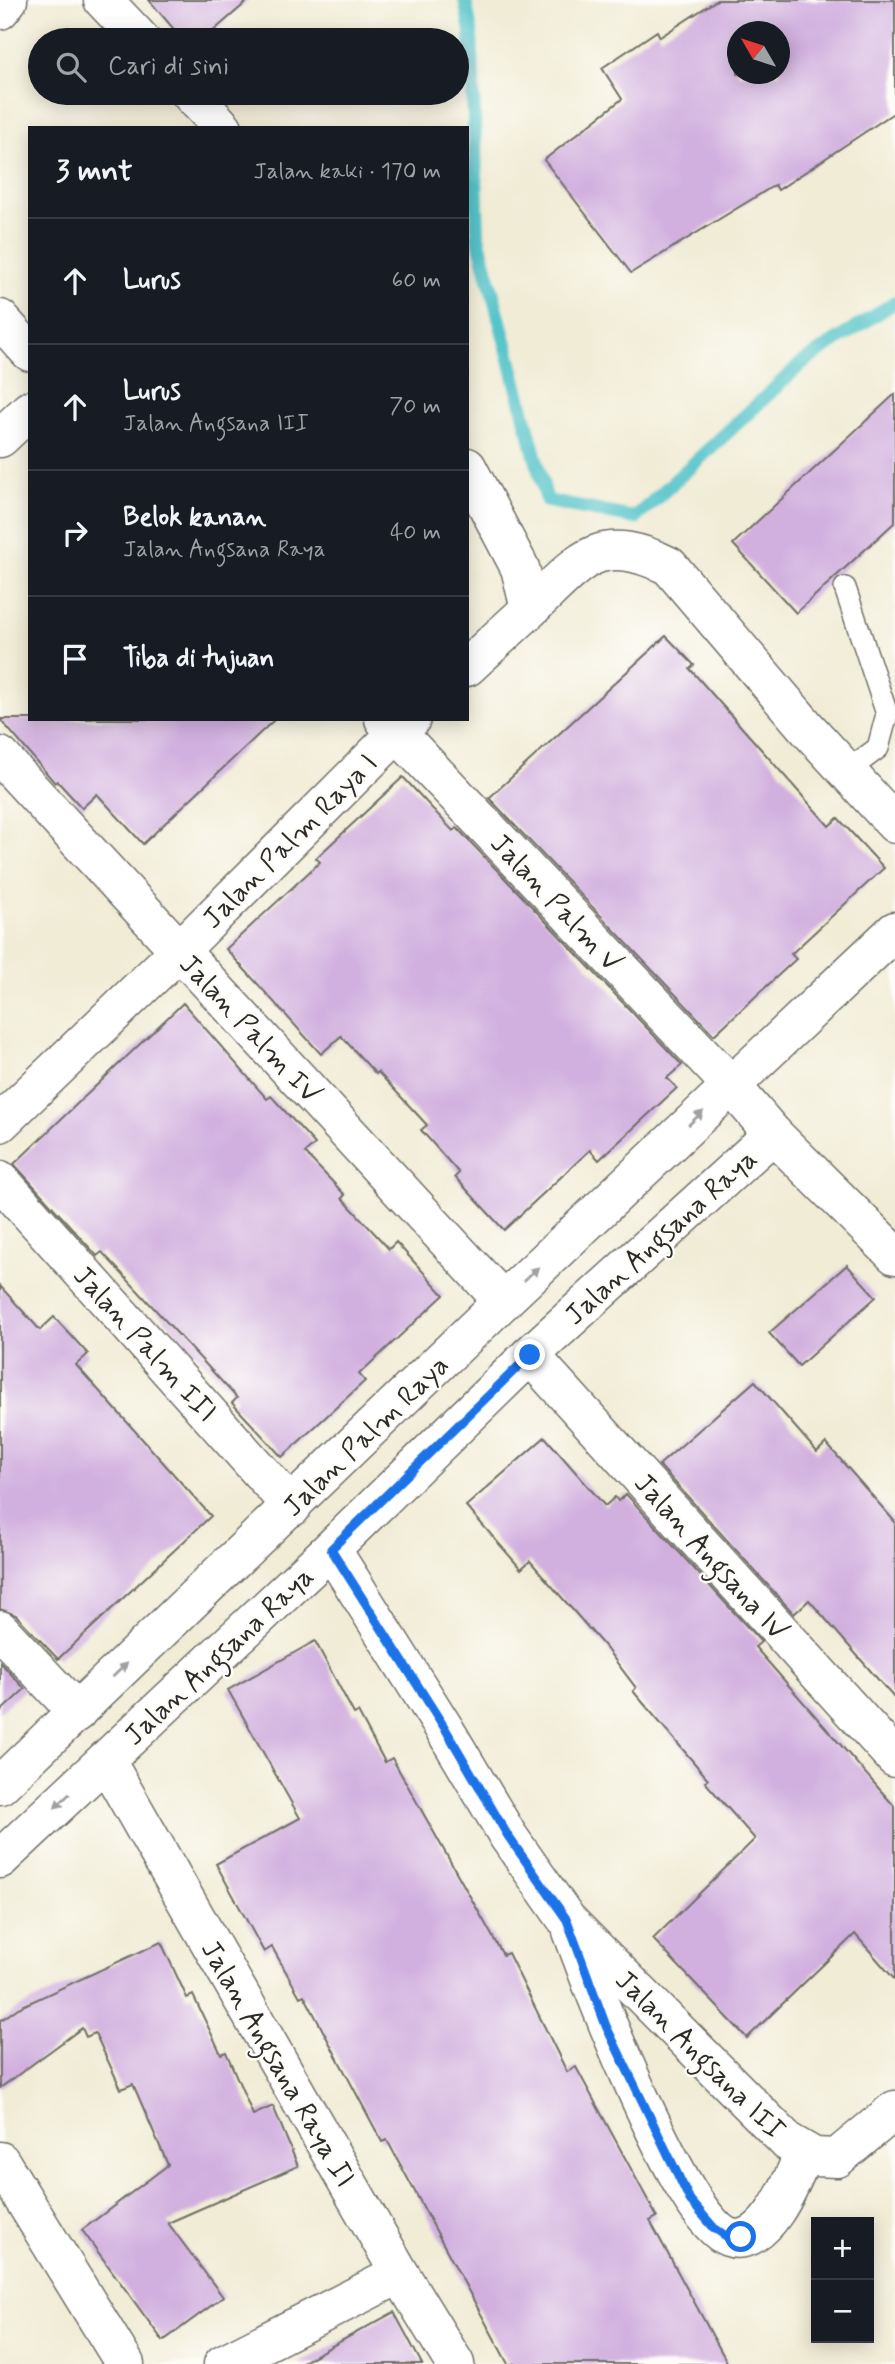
<!DOCTYPE html>
<html lang="id">
<meta charset="utf-8">
<style>
:root{--surface:#171b24;--page:#20242c;--text:#f1f3f6;--muted:#9ea1a6;--line:#363941}
body{margin:0;font-family:Mynerve,sans-serif;background:var(--page);color:var(--text)}
.controls{position:absolute;right:21px;bottom:21px;display:grid;overflow:hidden;border-radius:0px;box-shadow:0 4px 18px #0003}
.controls button{width:63px;height:63px;display:grid;place-items:center;padding:0;border:0;border-bottom:2px solid var(--line);background:var(--surface);color:var(--text);font:35px sans-serif}
.compass{position:absolute;left:727px;top:21px;width:63px;height:63px;border-radius:50%;background:var(--surface);box-shadow:0 4px 18px #0003;rotate:309deg}
.stop{position:absolute;width:21px;height:21px;margin:-16px;border:5px solid #1a73e8;border-radius:50%;background:#fff}
.stop.end{background:#1a73e8;border-color:#fff;box-shadow:0 2px 7px #0008}
.list{margin:0;padding:0;list-style:none}
h2{display:flex;justify-content:space-between;align-items:center;height:91px;margin:0;padding:0 28px;font-size:30px}
h2 small{font-size:23px;font-weight:400;color:var(--muted)}
.list li{display:grid;grid-template-columns:46px 1fr auto;gap:21px;align-items:center;box-sizing:border-box;height:126px;padding:0 28px;border-top:2px solid var(--line)}
.list b{display:block;font-size:26px;white-space:nowrap}
.list p{margin:0;font-size:23px;white-space:nowrap;color:var(--muted)}
.list em{font-size:23px;font-style:normal;color:var(--muted)}
.icon{flex:none;width:38px;height:38px;fill:none;stroke:currentColor;stroke-width:2;stroke-linecap:round;stroke-linejoin:round}
.map{position:relative;flex:none;width:895px;height:2364px;overflow:hidden}
.search{position:absolute;background:var(--surface);box-shadow:0 4px 18px #0003;left:28px;top:28px;width:441px;height:77px;display:flex;align-items:center;gap:18px;box-sizing:border-box;padding:0 24px;border-radius:38px;color:var(--muted);font-size:26px}
.panel{position:absolute;background:var(--surface);box-shadow:0 4px 18px #0003;left:28px;top:126px;width:441px;height:595px;border-radius:0px}
.map>svg:first-child{display:block}
.lines{fill:none;stroke-linecap:round;stroke-linejoin:round}
.stream{stroke:#56c4ca;stroke-width:14}
.building{fill:#d1b0df;fill-rule:evenodd}
.service-casing{stroke:#706f67;stroke-width:24}
.minor-casing{stroke:#706f67;stroke-width:41}
.service{stroke:#fff;stroke-width:21}
.minor{stroke:#fff;stroke-width:38}
.oneway{fill:#a0a0a0}
.route{stroke:#1a73e8;stroke-width:9}
.labels{text-anchor:middle;stroke-width:5;stroke-linejoin:round;paint-order:stroke}
.street-label{font-size:28px;fill:#2b2b2b;stroke:#fdfcf7}
</style>
<div class="map">
<svg width="895" height="2364" viewBox="0 0 895 2364">
<rect width="100%" height="100%" fill="#fdfcf7"/>
<filter id="ink" filterUnits="userSpaceOnUse"><feTurbulence type="fractalNoise" baseFrequency=".0143" numOctaves="2"/><feDisplacementMap in="SourceGraphic" scale="14" xChannelSelector="R" yChannelSelector="G"/><feConvolveMatrix kernelMatrix="1 2 1 2 8 2 1 2 1" color-interpolation-filters="sRGB"/></filter>
<filter id="wash" filterUnits="userSpaceOnUse"><feTurbulence type="fractalNoise" baseFrequency=".00686" numOctaves="4" result="noise"/><feDisplacementMap in="SourceGraphic" scale="28" xChannelSelector="R" yChannelSelector="G"/><feGaussianBlur stdDeviation="1.57" result="paint"/><feColorMatrix in="noise" values="0 0 0 0 0 0 0 0 0 0 0 0 0 0 0 0 0 1.4 0 .05"/><feComposite in="paint" operator="in"/></filter>
<g filter="url(#wash)">
<rect width="100%" height="100%" fill="#f1ecd6"/>
<g class="lines">
<!-- stream -->
<path class="stream" d="M465 0 471 32 478 237 547 501 635 518 802 363 895 302"/>
</g>
<g id="blocks">
<!-- building -->
<g class="building">
<path d="M149 0H249L203 40H183Z"/>
<path d="M717 0H895V112L778 190 775 185 631 273 544 160 622 99 602 68 657 31 660 37ZM738 32H780V74H738Z"/>
<path d="M895 394V522L796 613 733 544Z"/>
<path d="M666 636 694 665 690 669 829 826 838 818 884 868 791 954 796 959 714 1035 489 798Z"/>
<path d="M0 719H275L143 844 97 794 82 808 57 781 55 783Z"/>
<path d="M403 777 453 831 457 828 682 1065 667 1078 677 1088 599 1160 590 1150 504 1230 455 1177 459 1173 421 1130 427 1125 378 1072 376 1074 341 1036 321 1054 226 949 320 862 316 858Z"/>
<path d="M183 1003 267 1099 271 1096 315 1144 305 1153 345 1195 342 1198 389 1249 396 1242 444 1295 359 1374 365 1381 282 1457 232 1403 237 1398 102 1252 97 1256 14 1164Z"/>
<path d="M847 1265 876 1297 799 1366 769 1333Z"/>
<path d="M0 1286 40 1330 54 1317 88 1354 76 1365 211 1516 58 1659 16 1615 0 1609Z"/>
<path d="M755 1381 817 1452 826 1443 895 1522V1699L809 1600 794 1614 659 1465Z"/>
<path d="M545 1437 605 1506 615 1497 618 1501 626 1494 761 1642 755 1647 895 1807V1980L855 1934 747 2038 653 1939 755 1839 705 1782 708 1779 633 1691 636 1688 605 1647 530 1561 521 1569 466 1506Z"/>
<path d="M315 1641 354 1714 358 1712 385 1762 392 1758 503 1955 508 1953 567 2072 576 2067 657 2217 650 2221 728 2364H508L387 2140 382 2142 304 1995 300 1997 272 1947 264 1952 216 1864 300 1818 228 1690Z"/>
<path d="M0 1662 25 1689 0 1712Z"/>
<path d="M161 1942 187 1998 193 1995 221 2054 226 2052 253 2115 273 2106 298 2166 168 2223 223 2297 163 2341 82 2230 168 2165 133 2084 121 2089 95 2033 86 2037 82 2028 0 2088V2021L18 2008Z"/>
<path d="M394 2312 422 2364H299Z"/>
</g>
</g>
</g>
<g filter="url(#ink)">
<use href="#blocks" fill-opacity="0" stroke="#706f67" stroke-width="2"/>
<g class="lines">
<!-- service casing -->
<g class="service-casing">
<path id="service" d="M845 588 887 714 878 748 847 771"/>
</g>
<!-- minor casing -->
<g class="minor-casing">
<g id="minor">
<path d="M103 0 141 40"/>
<path d="M0 10 8 0"/>
<path d="M190 93 223 128"/>
<path d="M0 319 30 352"/>
<path d="M0 438 30 410"/>
<path d="M467 467 520 568 530 609 467 667"/>
<path d="M530 609C581 561 597 531 669 566L806 727 895 824"/>
<path d="M384 719 731 1085 773 1134 895 1255"/>
<path d="M0 756 503 1301"/>
<path d="M0 1123 179 951 411 719"/>
<path d="M0 1180 292 1507"/>
<path d="M530 1355 895 1758"/>
<path d="M331 1549 445 1730 508 1836 567 1920 788 2142 814 2157 837 2158 895 2110"/>
<path d="M0 1630 77 1712"/>
<path d="M106 1761 400 2274 455 2364"/>
<path d="M0 1785 503 1301 895 931"/>
<path d="M0 1859 331 1549 530 1355 773 1134"/>
<path d="M572 1931C591 1984 681 2220 728 2237 766 2251 794 2177 804 2152"/>
<path d="M0 2161 125 2364"/>
<path d="M223 2364 400 2274"/>
</g>
</g>
<!-- service -->
<use href="#service" class="service"/>
<!-- minor -->
<use href="#minor" class="minor"/>
</g>
<!-- one-way arrows -->
<defs><path id="oneway-solid" d="M-6-.8H1V-3.2L6.5 0L1 3.2V.8H-6Z" transform="scale(1.75)"/></defs>
<g class="oneway">
<use href="#oneway-solid" transform="translate(696 1118) rotate(-43)"/>
<use href="#oneway-solid" transform="translate(531 1274) rotate(-43)"/>
<use href="#oneway-solid" transform="translate(120 1670) rotate(-44)"/>
<use href="#oneway-solid" transform="translate(62 1801) rotate(137)"/>
</g>
</g>
<g class="lines" filter="url(#ink)">
<!-- route -->
<path class="route" d="M530 1355 331 1549 446 1730 508 1836 567 1920 606 2026 690 2200 714 2228 729 2238 741 2237"/>
</g>
<g class="labels">
<!-- street labels -->
<g class="street-label">
<text transform="translate(289 840) rotate(-45)" y="10">Jalan Palm Raya I</text>
<text transform="translate(557 902) rotate(47)" y="10">Jalan Palm V</text>
<text transform="translate(251 1028) rotate(47)" y="10">Jalan Palm IV</text>
<text transform="translate(660 1236) rotate(-42)" y="10">Jalan Angsana Raya</text>
<text transform="translate(146 1343) rotate(48)" y="10">Jalan Palm III</text>
<text transform="translate(365 1435) rotate(-44)" y="10">Jalan Palm Raya</text>
<text transform="translate(712 1556) rotate(48)" y="10">Jalan Angsana IV</text>
<text transform="translate(218 1655) rotate(-43)" y="10">Jalan Angsana Raya</text>
<text transform="translate(701 2054) rotate(45)" y="10">Jalan Angsana III</text>
<text transform="translate(279 2063) rotate(60)" y="10">Jalan Angsana Raya II</text>
</g>
</g>
</svg>
<div class="controls">
<button>+</button>
<button>−</button>
</div>
<svg class="compass" viewBox="-18 -18 36 36"><path d="M0-13l5 13h-10z" fill="#e53935"/><path d="M0 13l5-13h-10z" fill="#9ea1a6"/></svg>
<div class="stop" style="left:741px;top:2237px"></div>
<div class="stop end" style="left:530px;top:1355px"></div>
<div class="search"><svg class="icon" aria-label="search" viewBox="0 0 24 24"><circle cx="10" cy="10" r="6"/><path d="M15 15l6 6"/></svg>Cari di sini</div>
<section class="panel">
<h2>3 mnt<small>Jalan kaki · 170 m</small></h2>
<ul class="list">
<li><svg class="icon" aria-label="ahead" viewBox="0 0 24 24"><path d="M12 20V5M6 11l6-6 6 6"/></svg><div><b>Lurus</b></div><em>60 m</em></li>
<li><svg class="icon" aria-label="ahead" viewBox="0 0 24 24"><path d="M12 20V5M6 11l6-6 6 6"/></svg><div><b>Lurus</b><p>Jalan Angsana III</p></div><em>70 m</em></li>
<li><svg class="icon" aria-label="right" viewBox="0 0 24 24"><path d="M7 20v-9h11M14 6l5 5-5 5"/></svg><div><b>Belok kanan</b><p>Jalan Angsana Raya</p></div><em>40 m</em></li>
<li><svg class="icon" aria-label="arrive" viewBox="0 0 24 24"><path d="M6 21V4h12l-3 4 3 4H6"/></svg><div><b>Tiba di tujuan</b></div></li>
</ul>
</section>
</div>
